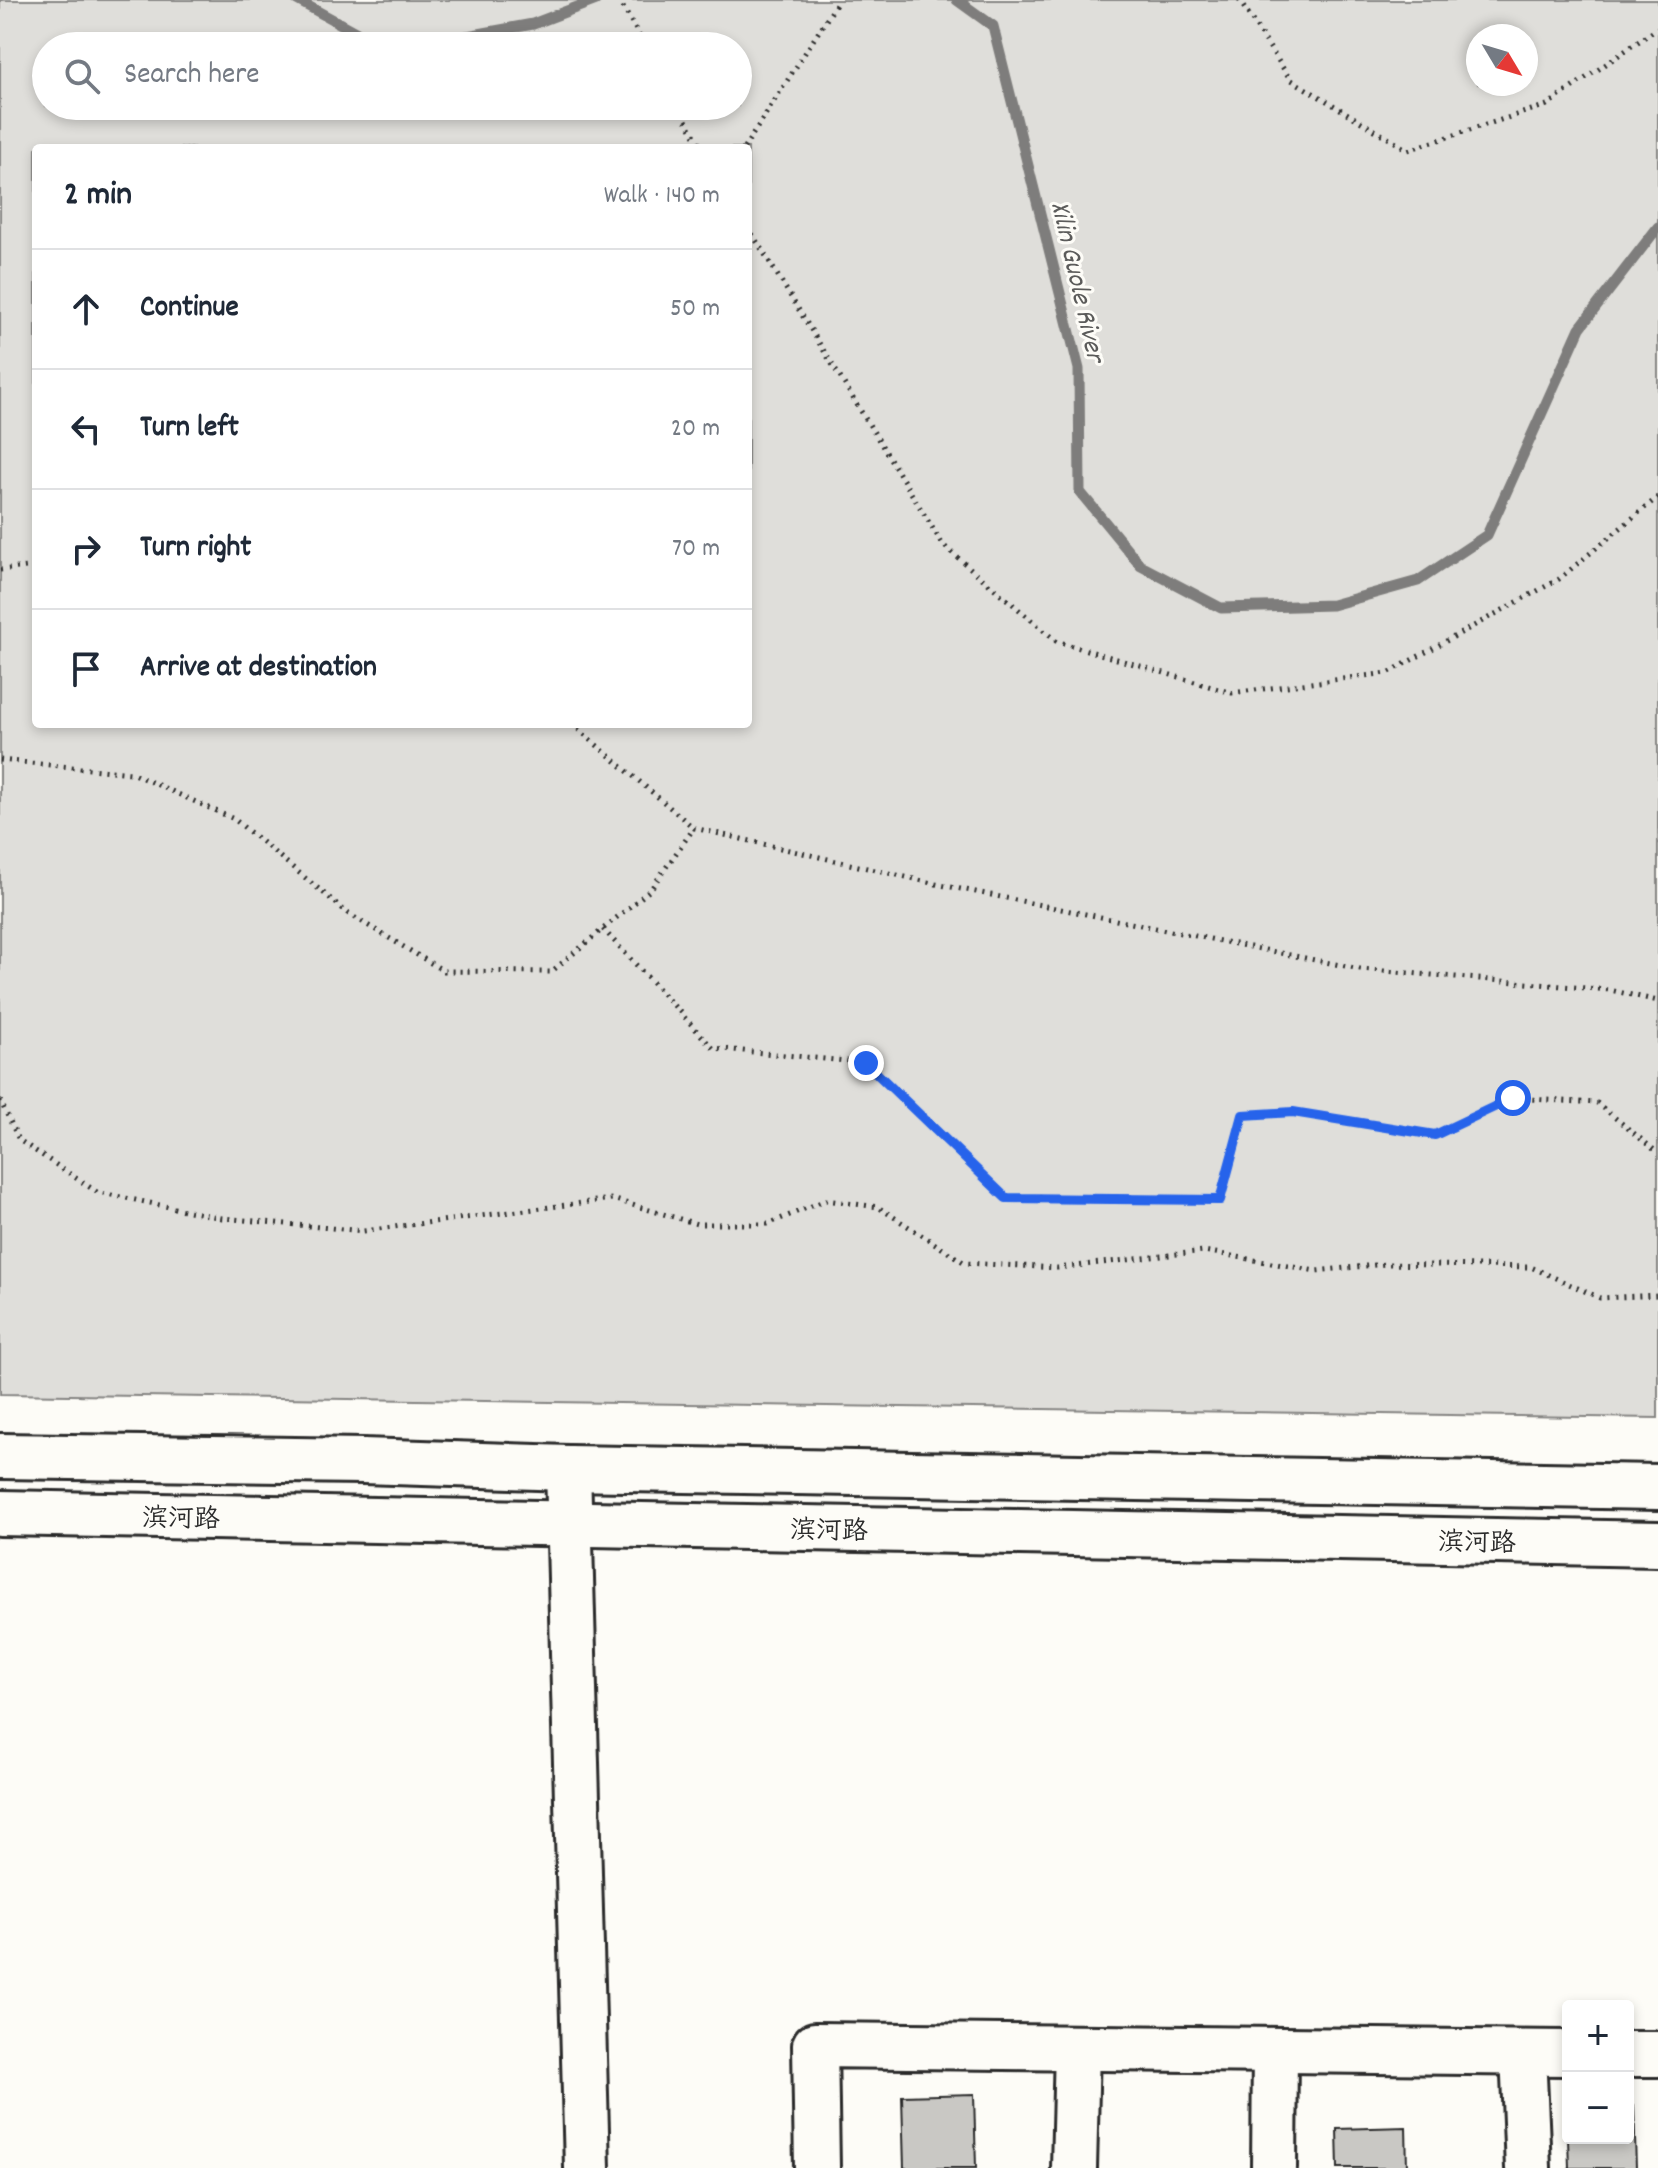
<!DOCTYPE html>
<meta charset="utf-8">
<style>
:root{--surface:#fff;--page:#f6f6f7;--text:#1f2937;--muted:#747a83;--line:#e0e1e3}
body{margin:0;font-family:Dekko,"LXGW WenKai TC",sans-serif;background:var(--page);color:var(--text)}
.controls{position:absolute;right:24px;bottom:24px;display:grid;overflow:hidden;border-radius:8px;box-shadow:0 4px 12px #0003}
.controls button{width:72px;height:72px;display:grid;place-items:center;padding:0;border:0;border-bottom:2px solid var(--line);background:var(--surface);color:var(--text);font:40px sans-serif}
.compass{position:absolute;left:1466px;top:24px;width:72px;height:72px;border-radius:50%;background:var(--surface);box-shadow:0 4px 12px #0003;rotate:128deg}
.stop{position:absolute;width:24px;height:24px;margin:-18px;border:6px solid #2563eb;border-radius:50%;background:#fff}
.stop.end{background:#2563eb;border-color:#fff;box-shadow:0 2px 8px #0008}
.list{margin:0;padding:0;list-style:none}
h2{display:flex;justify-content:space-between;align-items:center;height:104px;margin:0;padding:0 32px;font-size:34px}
h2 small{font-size:26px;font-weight:400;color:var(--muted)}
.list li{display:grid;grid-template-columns:52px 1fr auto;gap:24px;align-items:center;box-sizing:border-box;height:120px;padding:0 32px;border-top:2px solid var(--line)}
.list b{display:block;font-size:30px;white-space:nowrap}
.list em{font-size:26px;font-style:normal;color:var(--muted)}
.icon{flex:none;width:44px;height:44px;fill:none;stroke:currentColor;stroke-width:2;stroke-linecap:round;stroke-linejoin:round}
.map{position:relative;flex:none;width:1658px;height:2168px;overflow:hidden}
.search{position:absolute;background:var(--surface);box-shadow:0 4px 12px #0003;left:32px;top:32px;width:720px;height:88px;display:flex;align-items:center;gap:20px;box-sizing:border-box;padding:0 28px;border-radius:44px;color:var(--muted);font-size:30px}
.panel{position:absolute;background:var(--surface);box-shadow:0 4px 12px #0003;left:32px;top:144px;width:720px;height:584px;border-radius:8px}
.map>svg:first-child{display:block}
.green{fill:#dfdeda;stroke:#858482;stroke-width:2;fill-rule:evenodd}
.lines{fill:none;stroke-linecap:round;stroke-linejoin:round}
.stream{stroke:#7e7d7b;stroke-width:11}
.building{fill:#c9c8c4;stroke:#2b2b2b;stroke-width:2}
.minor-casing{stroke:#2b2b2b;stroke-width:50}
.major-casing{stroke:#2b2b2b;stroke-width:50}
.path{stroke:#2b2b2b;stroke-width:5;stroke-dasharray:2 6;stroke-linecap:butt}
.minor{stroke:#fdfcf7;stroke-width:44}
.major{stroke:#fdfcf7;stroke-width:44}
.route{stroke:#2563eb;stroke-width:10}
.labels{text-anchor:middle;stroke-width:6;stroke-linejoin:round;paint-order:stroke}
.street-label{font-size:26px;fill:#2b2b2b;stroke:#fdfcf7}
.water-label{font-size:28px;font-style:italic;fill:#5b5b5a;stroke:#fdfcf7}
</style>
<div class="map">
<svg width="1658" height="2168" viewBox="0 0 1658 2168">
<rect width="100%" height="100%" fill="#fdfcf7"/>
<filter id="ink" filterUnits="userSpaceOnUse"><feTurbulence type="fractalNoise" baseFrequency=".0125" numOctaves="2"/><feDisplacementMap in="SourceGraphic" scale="16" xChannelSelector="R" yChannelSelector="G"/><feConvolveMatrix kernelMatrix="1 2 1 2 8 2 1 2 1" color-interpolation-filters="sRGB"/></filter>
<g filter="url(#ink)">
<!-- green -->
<path class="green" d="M0 0H1658V1418L0 1394ZM1478 36H1526V84H1478ZM46 46H738V106H46ZM36 148H748V724H36Z"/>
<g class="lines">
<!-- stream -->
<g class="stream">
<path d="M297 0 381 46"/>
<path d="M957 0 993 26 1079 369 1080 492 1141 566 1221 608 1332 605 1418 581 1487 535 1580 328 1658 227"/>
<path d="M412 46 533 24 596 0"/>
</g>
</g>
<!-- building -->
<g class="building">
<path d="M974 2094 976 2168H904L902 2096Z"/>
<path d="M1628 2106H1634L1636 2168H1569L1567 2108 1568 2138H1628Z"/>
<path d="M1406 2127 1407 2168H1338L1337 2129Z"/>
</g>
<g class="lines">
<!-- minor casing -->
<g class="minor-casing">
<g id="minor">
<path d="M568 1468 587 2168"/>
<path d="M1523 2053 1528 2168"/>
<path d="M1628 2054H1658"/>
<path d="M817 2168 815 2045 1568 2053"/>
<path d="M1074 2168 1077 2048"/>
<path d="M1274 2168 1275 2050"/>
</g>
</g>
<!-- major casing -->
<g class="major-casing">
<g id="major">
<path d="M0 1456 363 1461 568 1468 1658 1487"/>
<path d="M0 1513 1658 1544"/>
</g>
</g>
<!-- path -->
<g class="path">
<path d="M619 0 645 46"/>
<path d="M1239 0 1290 79 1408 150 1547 105 1658 28"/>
<path d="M678 106 702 148"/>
<path d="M744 148 839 0"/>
<path d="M748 227 943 545 1056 641 1232 693 1388 673 1559 579 1658 497"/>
<path d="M0 570 36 566"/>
<path d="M572 724 694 828 936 884 1360 969 1610 990 1658 1001"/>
<path d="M0 760 131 773 234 819 349 914 444 971 551 972 650 890 694 828"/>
<path d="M603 929 713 1048 866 1063 1006 1198 1220 1200 1243 1115 1293 1112 1435 1135 1513 1098 1597 1103 1658 1153"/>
<path d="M0 1100 19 1140 97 1192 222 1218 363 1231 612 1199 697 1224H768L826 1200 878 1207 965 1263 1058 1268 1204 1251 1316 1271 1386 1264 1531 1267 1600 1298 1658 1295"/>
</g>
<!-- minor -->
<use href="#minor" class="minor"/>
<!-- major -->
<use href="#major" class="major"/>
</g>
</g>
<g class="lines" filter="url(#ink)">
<!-- route -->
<path class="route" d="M866 1063 1006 1198 1220 1200 1243 1115 1293 1112 1435 1135 1513 1098"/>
</g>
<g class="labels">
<!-- street labels -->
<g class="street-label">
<text transform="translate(181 1517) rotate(1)" y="9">滨河路</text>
<text transform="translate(829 1529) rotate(1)" y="9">滨河路</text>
<text transform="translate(1477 1541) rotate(1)" y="9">滨河路</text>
</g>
<!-- water labels -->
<g class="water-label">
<text transform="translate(1080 281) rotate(77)" y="10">Xilin Guole River</text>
</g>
</g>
</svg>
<div class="controls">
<button>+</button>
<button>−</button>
</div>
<svg class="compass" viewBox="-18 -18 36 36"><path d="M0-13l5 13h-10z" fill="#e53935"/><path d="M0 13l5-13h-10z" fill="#747a83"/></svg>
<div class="stop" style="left:1513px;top:1098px"></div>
<div class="stop end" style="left:866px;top:1063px"></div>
<div class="search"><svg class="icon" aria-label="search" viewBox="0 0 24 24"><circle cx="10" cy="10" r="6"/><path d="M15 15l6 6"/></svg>Search here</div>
<section class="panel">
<h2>2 min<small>Walk · 140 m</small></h2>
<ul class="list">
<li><svg class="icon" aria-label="ahead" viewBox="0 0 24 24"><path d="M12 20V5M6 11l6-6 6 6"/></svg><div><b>Continue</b></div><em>50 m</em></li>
<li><svg class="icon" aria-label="left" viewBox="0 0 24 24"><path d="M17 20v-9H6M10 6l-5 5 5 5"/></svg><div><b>Turn left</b></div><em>20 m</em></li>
<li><svg class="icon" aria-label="right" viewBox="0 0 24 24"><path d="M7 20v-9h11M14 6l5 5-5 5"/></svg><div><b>Turn right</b></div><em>70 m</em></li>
<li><svg class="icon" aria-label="arrive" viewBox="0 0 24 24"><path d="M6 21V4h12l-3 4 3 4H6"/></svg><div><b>Arrive at destination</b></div></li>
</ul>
</section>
</div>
